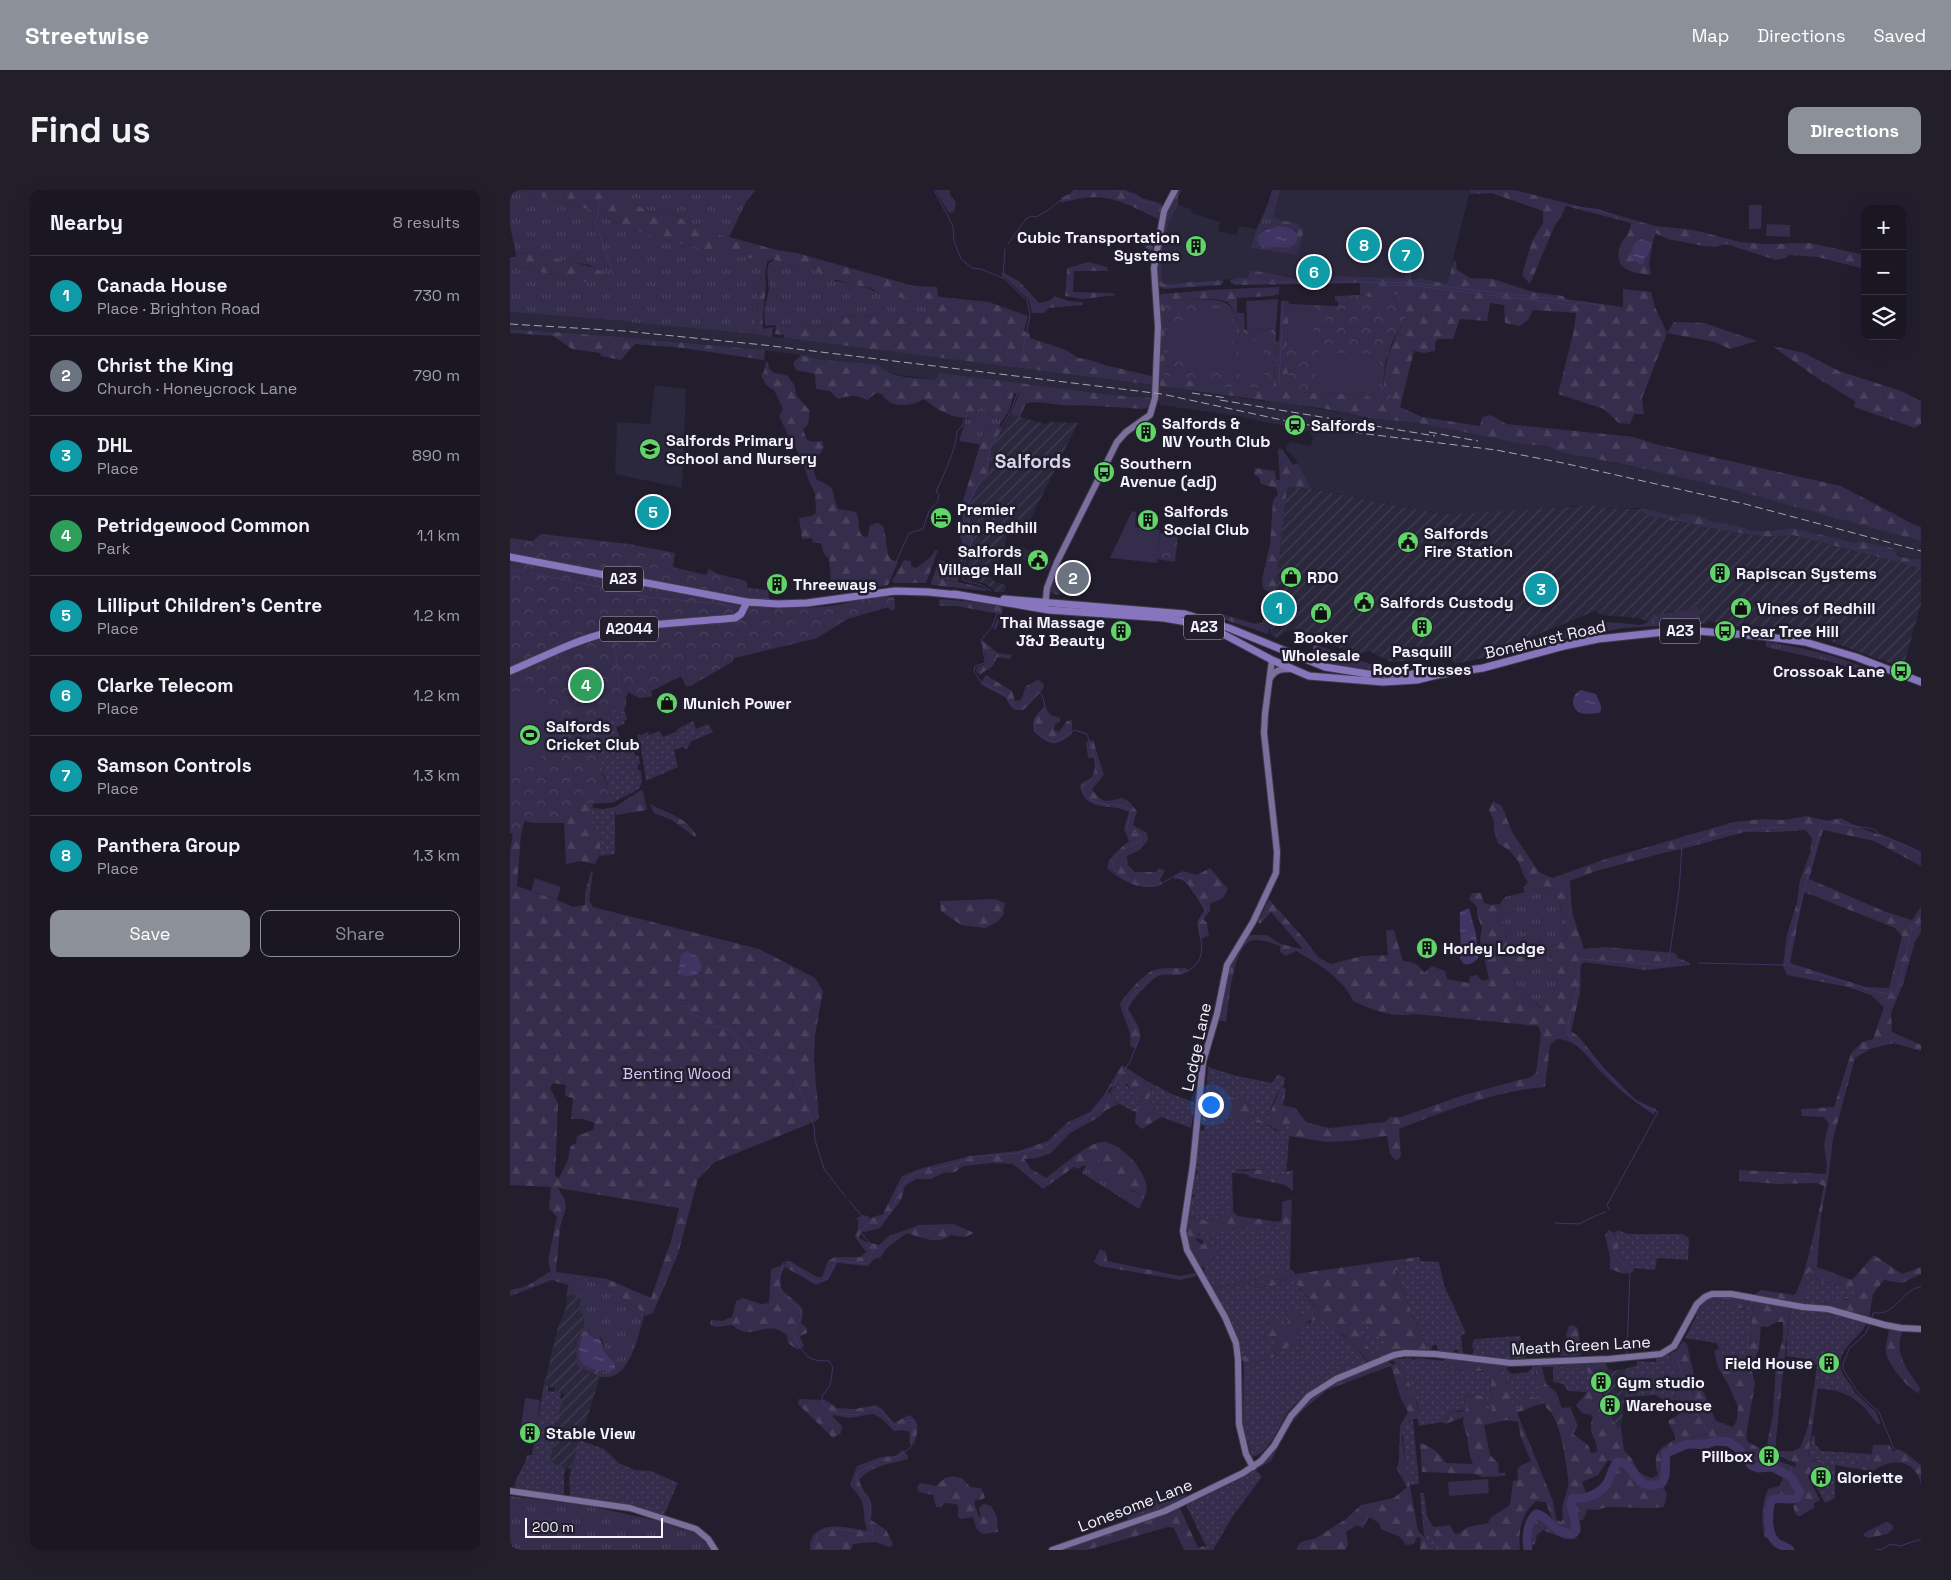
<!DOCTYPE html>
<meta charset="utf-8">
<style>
:root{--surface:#1a1622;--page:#231f2a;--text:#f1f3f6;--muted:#9f9fa5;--line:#383540;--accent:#8c9099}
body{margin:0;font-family:"Space Grotesk",sans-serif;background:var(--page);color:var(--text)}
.controls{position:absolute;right:15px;top:15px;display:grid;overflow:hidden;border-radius:10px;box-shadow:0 5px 20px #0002}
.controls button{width:45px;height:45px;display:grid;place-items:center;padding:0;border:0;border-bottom:1px solid var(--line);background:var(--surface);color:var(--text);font:25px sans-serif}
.scale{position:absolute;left:15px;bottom:12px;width:138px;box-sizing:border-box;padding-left:5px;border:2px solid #f5f3fe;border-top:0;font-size:14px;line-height:18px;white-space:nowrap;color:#f5f3fe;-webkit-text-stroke:4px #221e2e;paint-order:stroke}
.you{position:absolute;left:700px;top:914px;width:18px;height:18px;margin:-12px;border:4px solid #fff;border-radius:50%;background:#1a73e8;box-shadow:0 0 0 8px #1a73e833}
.badge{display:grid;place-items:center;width:32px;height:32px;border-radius:50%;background:var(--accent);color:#fff;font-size:16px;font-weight:700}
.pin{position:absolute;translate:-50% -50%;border:2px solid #fff;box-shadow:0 1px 5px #0006}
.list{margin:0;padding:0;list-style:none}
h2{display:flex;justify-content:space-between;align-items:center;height:65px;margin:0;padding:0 20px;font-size:21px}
h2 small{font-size:16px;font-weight:400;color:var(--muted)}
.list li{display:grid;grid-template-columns:32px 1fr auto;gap:15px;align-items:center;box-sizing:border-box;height:80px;padding:0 20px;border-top:1px solid var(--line)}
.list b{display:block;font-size:19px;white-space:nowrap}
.list p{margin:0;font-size:16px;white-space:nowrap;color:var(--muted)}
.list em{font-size:16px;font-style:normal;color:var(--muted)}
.actions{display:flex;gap:10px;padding:15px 20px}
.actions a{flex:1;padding:11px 0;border:1px solid var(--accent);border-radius:10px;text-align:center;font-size:18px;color:var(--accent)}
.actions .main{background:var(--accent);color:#fff}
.icon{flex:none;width:28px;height:28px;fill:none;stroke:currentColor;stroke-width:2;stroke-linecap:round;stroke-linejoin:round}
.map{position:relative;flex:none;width:1411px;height:1360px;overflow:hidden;border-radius:10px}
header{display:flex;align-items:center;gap:30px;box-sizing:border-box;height:70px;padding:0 25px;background:var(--accent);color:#fff}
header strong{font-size:24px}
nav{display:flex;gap:28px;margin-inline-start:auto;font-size:18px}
.intro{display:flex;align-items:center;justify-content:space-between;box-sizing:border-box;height:120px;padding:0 30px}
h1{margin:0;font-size:35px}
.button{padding:12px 22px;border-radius:10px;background:var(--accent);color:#fff;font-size:18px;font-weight:700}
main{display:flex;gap:30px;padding:0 30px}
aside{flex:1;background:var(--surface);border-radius:10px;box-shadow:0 5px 20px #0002}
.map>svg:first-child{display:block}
.built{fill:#2b273c}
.industrial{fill:url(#industrial-furrows)}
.grass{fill:url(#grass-tufts)}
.forest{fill:url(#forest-firs);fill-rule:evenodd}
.cemetery{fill:url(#cemetery-stones)}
.park{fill:url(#park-crowns)}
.garden{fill:url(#garden-dots)}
.pitch{fill:#342d4b}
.water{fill:url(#water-ripples)}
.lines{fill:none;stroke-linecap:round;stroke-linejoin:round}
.stream{stroke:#403463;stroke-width:1}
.river{stroke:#403463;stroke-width:9}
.secondary-casing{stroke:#3e3c49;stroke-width:8}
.primary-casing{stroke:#3e3c49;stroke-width:9}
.secondary{stroke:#7a6f9d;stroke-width:6}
.primary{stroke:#8775bd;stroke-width:7}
.rail{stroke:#a8a5b2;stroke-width:1;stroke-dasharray:8 4;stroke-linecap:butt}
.labels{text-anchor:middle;stroke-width:5;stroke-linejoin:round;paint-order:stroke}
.shield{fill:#221e2e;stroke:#b6b3c0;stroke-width:1}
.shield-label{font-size:15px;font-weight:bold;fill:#f5f3fe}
.poi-label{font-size:16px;font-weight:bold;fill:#f5f3fe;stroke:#221e2e;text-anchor:start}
.street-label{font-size:16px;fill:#f5f3fe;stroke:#221e2e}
.park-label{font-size:16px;fill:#d2c9f9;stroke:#221e2e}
.quarter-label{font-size:19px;font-weight:bold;fill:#d8d5ea;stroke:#221e2e}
</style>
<header>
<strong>Streetwise</strong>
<nav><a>Map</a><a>Directions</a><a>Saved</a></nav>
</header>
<div class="intro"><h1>Find us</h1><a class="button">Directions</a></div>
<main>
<aside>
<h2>Nearby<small>8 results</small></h2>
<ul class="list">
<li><span class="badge" style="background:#0f9aa8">1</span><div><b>Canada House</b><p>Place · Brighton Road</p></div><em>730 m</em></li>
<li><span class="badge" style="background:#6b7280">2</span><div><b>Christ the King</b><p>Church · Honeycrock Lane</p></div><em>790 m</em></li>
<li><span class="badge" style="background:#0f9aa8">3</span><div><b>DHL</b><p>Place</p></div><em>890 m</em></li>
<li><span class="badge" style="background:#2e9e5b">4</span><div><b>Petridgewood Common</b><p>Park</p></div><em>1.1 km</em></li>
<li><span class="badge" style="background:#0f9aa8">5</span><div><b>Lilliput Children's Centre</b><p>Place</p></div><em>1.2 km</em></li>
<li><span class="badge" style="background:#0f9aa8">6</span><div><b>Clarke Telecom</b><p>Place</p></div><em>1.2 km</em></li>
<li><span class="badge" style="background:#0f9aa8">7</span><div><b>Samson Controls</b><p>Place</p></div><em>1.3 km</em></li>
<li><span class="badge" style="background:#0f9aa8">8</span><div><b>Panthera Group</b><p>Place</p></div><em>1.3 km</em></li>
</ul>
<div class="actions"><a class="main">Save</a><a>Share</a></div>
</aside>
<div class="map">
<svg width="1411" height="1360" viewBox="0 0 1411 1360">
<defs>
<pattern id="industrial-furrows" width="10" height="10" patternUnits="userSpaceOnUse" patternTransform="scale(1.25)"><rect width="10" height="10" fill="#2b273c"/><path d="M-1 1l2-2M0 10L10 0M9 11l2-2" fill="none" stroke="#403c50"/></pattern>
<pattern id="grass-tufts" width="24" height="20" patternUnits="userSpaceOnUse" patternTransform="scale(1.25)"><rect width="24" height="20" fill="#342d4b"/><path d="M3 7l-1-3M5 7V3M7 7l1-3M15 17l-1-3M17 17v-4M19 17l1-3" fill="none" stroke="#48425d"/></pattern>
<pattern id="forest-firs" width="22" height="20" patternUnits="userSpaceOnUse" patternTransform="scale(1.25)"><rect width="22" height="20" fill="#342d4b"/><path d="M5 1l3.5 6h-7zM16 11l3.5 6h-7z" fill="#48425d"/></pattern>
<pattern id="cemetery-stones" width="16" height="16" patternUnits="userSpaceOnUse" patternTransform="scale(1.25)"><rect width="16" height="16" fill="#342d4b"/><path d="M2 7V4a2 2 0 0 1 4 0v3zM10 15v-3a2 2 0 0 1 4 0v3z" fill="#48425d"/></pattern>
<pattern id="park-crowns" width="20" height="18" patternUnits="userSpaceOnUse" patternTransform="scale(1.25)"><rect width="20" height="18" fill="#342d4b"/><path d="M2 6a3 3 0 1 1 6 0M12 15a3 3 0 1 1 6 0" fill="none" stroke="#48425d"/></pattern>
<pattern id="garden-dots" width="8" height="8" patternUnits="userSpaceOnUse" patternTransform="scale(1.25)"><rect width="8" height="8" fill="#342d4b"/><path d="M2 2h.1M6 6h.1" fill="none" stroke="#48425d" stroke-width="1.8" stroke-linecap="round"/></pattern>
<pattern id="water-ripples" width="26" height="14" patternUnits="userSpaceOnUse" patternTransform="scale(1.25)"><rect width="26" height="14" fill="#403463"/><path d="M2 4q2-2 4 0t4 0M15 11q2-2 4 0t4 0" fill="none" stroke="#5c527a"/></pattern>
</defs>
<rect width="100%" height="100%" fill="#221e2e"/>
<!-- built -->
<g class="built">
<path d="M762 0H960L937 95 908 88 907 90 865 87 860 88 826 86 819 90H803L745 81H739L738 88 654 94 651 91V78L652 62 659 32 668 15 680 19 682 23 710 32 708 41 726 45 729 36 746 39 759 13Z"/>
<path d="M0 122 114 131 117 132 243 144 643 195 752 211 772 212 859 228 909 233 1012 254 1038 256 1049 262 1163 285 1298 318 1411 351V368L1401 369 1349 351 1345 353 1283 338 1259 341H1243L1229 336 1198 331 1194 327 1172 323 1168 327 1133 318H1089L1061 316 976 324H946L927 323 801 299 786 269 777 261 775 256 781 252 801 256 803 246 800 244V241L776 238 774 236 727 226 650 215 648 209 642 208 603 205 447 185 429 183 425 190 390 185 372 180 368 174 313 170 291 165 242 159 100 146 0 139Z"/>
<path d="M145 195 176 199 172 298 105 284 107 232 140 234Z"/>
<path d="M512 357 542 370 538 380 508 367Z"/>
</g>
<!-- industrial -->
<g class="industrial">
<path d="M501 224 535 234 542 232 568 233 517 336 500 331 491 370H489L488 373 484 374 480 386 485 392 496 395 495 402H485L482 398 473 393 458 390 455 386 463 353 461 332 458 318 466 301 478 282 482 257Z"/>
<path d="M777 297 801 299 927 323 946 324 1088 315 1089 318 1128 319 1138 326 1174 333 1258 347 1282 345 1411 378V414L1393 478 1309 447 1283 444 1282 440 1249 436 1237 438 1198 431 1197 434H1191L1188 417H1185V419L1147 425 1141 433 1129 428 1092 425 1085 421 1017 449 1001 462 945 474 939 465 925 469 880 472 859 461 851 464 840 462 783 440 775 442 767 448 762 446 760 443Z"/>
<path d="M57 1104 70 1106 69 1121 74 1127 73 1141 69 1144 68 1160 79 1183 90 1187 61 1279 40 1273 46 1245 43 1244 54 1204 45 1200V1198L34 1195 48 1137 56 1118Z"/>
<path d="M1101 1179 1102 1181 1115 1179 1117 1193 1111 1237 1107 1239 1085 1185 1084 1180Z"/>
</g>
<!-- grass -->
<g class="grass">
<path d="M0 0H11L92 23C127 48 213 63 257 71L255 85H252L249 93 247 124 243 144 117 132 114 131 0 122V75L75 92 93 88 80 75 42 69 27 63 6 64 0 36Z"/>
<path d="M100 0H246L236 12 219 47 204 43 161 24 141 21 101 6Z"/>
<path d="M762 0H770L763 28 774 31 771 34 758 36 751 42 750 56 779 58 782 64 741 58C746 38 757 20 762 0Z"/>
<path d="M264 70 293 79H304L320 91C330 90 360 97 368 103L425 109 428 116 426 125H368L333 127 309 137 260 135 255 136 254 120 259 99 257 81 259 73Z"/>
<path d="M473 217 478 224 492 231 489 236 475 242 468 254 449 251 456 229 465 227 467 219Z"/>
<path d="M1185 419V427L1146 429 1149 436 1113 438 1093 442 1091 440 1094 434 1098 432 1130 435 1138 432 1144 423 1145 425Z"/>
<path d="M1256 452C1293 457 1328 466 1363 481L1364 485 1318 471 1256 457Z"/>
<path d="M1018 692 1023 700 1038 698 1050 713 1057 749 1040 757 1000 766 990 714 995 707 1015 702 1013 698Z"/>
<path d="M1041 761 1039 776 1047 789 1043 804 1032 818 1021 809 1010 805 1004 793C1015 772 1019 770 1041 761Z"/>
<path d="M588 969 600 975 614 988 621 1001 635 1006 629 1019 572 983 576 976H583Z"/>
<path d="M781 1079 785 1084 767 1090H749L704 1100 702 1098 780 1081Z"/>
<path d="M62 1088 89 1093 135 1123C129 1142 121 1187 97 1187 92 1187 90 1187 86 1185L89 1180 95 1182 105 1173 96 1164 91 1147 83 1142 73 1141 74 1127 69 1121 70 1106 57 1104 58 1095Z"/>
<path d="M873 1171H878L883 1175 817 1200 792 1221 779 1236 761 1271 744 1281C762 1265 770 1242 784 1224 806 1196 842 1185 873 1171Z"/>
<path d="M0 1306 80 1316 148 1331 174 1340 179 1339 187 1342 198 1352 202 1360H0Z"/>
</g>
<!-- forest -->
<g class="forest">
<path d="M11 0H100L102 6 141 21 161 24 204 43 267 60 287 63 404 96 427 97 428 106 430 107 479 112 518 126 514 141 520 144V148L556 160 568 168 577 169 595 175 645 187 643 195 274 148V145L265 144 266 135 309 137 333 127 368 125H426L428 116 424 109 394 108 368 103 363 99 327 90 320 91 304 79H293L262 69 259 71C214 64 128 49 92 23Z"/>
<path d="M425 0H440V5L446 12 444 22 439 23Z"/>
<path d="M563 0H615L626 4 632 8 652 14 648 29C610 11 595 0 551 13V8L561 3Z"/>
<path d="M668 0H672L668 6V15L659 32 652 62 651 91 654 94 713 90V93L710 95 654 99 648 96 646 78 655 25Z"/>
<path d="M960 0H1005L1075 18 1087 19 1145 36 1184 40 1230 52 1255 54 1300 53 1355 65V79L1307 67 1279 65 1275 68 1266 70 1216 54 1206 57 1194 56 1158 49 1145 43 1139 73 1141 85C1122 83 1101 80 1111 54 1112 50 1116 48 1118 44 1120 41 1120 36 1121 33L1056 16 1051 27 1045 35 1020 94 1012 85 1022 51 1033 33V21L981 3 960 4Z"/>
<path d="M774 31 787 34 794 39 787 65 782 64 779 58 786 53V41C776 34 767 36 756 39L758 36 771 34Z"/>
<path d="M603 44 641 50 645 47 641 71 638 69V62L633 52C619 48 607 53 593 50L594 47Z"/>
<path d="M27 63C48 72 71 71 91 81L93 89 75 92 0 75V67H6V64Z"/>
<path d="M944 70 946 72 947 80 960 88 983 89 1023 102 1053 106 1056 109 1113 117V99L1141 102 1145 117 1157 143 1164 132 1194 133 1247 151 1220 159 1205 152 1157 143 1132 208 1134 224H1124L1120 234 1109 233 1094 219 1048 204 1064 140 1066 123 1023 120 1018 130 1010 136 995 133 994 115 980 113 977 131 950 129 943 149H928L925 153V161L914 163 904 161 890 217 912 227 970 236 972 227 981 225 996 234 1124 247 1145 254 1331 296 1401 333 1411 337V351L1217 298 1121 276 1049 262 1038 256 1012 254 909 233 859 228 810 218 650 196 649 107 651 104 700 100 769 97V104L762 106 727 108V123H734L735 140 766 139V146L760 141 737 144 730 141C728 131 725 118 717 112 707 106 669 110 656 110L764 194 766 152 769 151 771 111H777L780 114 777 156 789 202 849 205 874 211C872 180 877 161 893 134L872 110 850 105V93L725 95 721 93 720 90 730 87 738 88 739 81C768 81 799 97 826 86L894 88 897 82H902L901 89 907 90 908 88 937 94Z"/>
<path d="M578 72 597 77 598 81H564L563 102 602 103 606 105 573 109 555 106 557 80 558 78Z"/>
<path d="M492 82 509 91 529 113 541 110 544 106 559 111 573 112V115L539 118 534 123H522L519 110 492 85Z"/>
<path d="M252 85H255C258 103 251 120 253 139L263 137 262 147 243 144 247 124 249 93Z"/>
<path d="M0 139 100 146 242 159 255 160 254 170 173 158 125 154 111 170 91 166 90 163 62 159 43 146 0 143Z"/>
<path d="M1262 156 1294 163 1329 181 1391 201 1411 211V234L1405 238 1344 217 1345 211 1309 189Z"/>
<path d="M291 165 313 170 368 174C380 189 408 188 425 190L429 183 447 185 603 205 642 208 638 217 634 219 570 215C552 218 534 210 516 213L510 227 501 224 509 204 504 203 499 221 492 231 478 224 473 217 467 219 465 227C445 231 429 221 414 209 402 216 380 220 372 204L366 203 357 210C346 205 340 205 328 209L320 201 306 199 305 184 286 180 283 173Z"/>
<path d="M256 172H258L259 178 264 183 277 185 285 196 286 205 300 221 298 234 293 240 297 250 303 252 312 251 314 257 310 264 304 267V283L307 290C329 299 320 300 328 319L346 322C351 331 346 342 354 347L358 346 360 335 368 333 373 336C377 347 375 358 380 369L388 372 378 395 322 403 319 369 314 364 311 353H303L302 348 292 349 289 328 301 326 306 323 305 303 298 289 293 270 289 265 284 254V247L278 245 269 226 273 219 264 200 256 195 251 185 254 182Z"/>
<path d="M489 236 492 239 482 257 478 282 466 301 458 318 463 343V353L459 367 455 366 451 377H448L452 362V353L450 346 453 332 451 317 470 255 468 254 475 242Z"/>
<path d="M768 259H772L783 275 788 273 801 299 777 297 761 438 759 439 758 444 707 427 706 425 708 423 746 434 752 433 757 419 758 401 753 399 752 390 760 354 763 310 768 304 766 298 751 294 749 287 744 285 745 278 765 281 766 290H770Z"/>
<path d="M1133 318 1168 327 1172 323 1194 327 1199 331 1229 336 1243 341H1259L1283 338 1345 353 1349 351 1383 358 1388 366 1401 369 1411 368V378L1282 345 1258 347 1212 340 1138 326 1128 319Z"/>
<path d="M425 360H428L416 393H384L382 391 394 370 401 371V376L406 378 421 367Z"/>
<path d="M424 385 428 388 470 397 476 399V401L422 395 421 392Z"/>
<path d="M372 407H384L385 418 383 421 378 417 337 429 307 448 224 468 222 472 180 496H176L171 486 141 501 142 506 130 508 118 502 116 507V516L114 519 98 524 92 583 104 612 83 614C82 626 80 642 91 650L89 666 85 674 70 671 56 674 54 633 14 631 11 644 7 696 47 710 63 717 75 715V704L81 681H83L79 711 83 717 249 759 305 788 313 801 305 845 304 872 309 927 306 931 205 972 188 989 168 1064 143 1123 135 1126V1123L89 1093 62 1088 58 1095 42 1090 0 1106V1100L17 1096 41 1081 38 1071 47 1027 39 1018 41 997 0 995V662L3 643H0L46 541 249 419 319 417ZM43 893 56 895 55 906 63 908 61 929H72L85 933 83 940 67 946 66 953 60 957 58 970 49 988 45 986 48 913 40 898ZM48 998 169 1018 161 1051 141 1108 97 1089 46 1082 50 1037 56 1018 55 1010Z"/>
<path d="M429 409 475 413 493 417 491 426 495 427V430L503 431 502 435 489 432 486 439H483L489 424 447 416H429Z"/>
<path d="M1185 417H1188L1191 434 1190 435 1149 436 1144 434 1145 429 1185 427Z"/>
<path d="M1067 436H1072L1074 438V441L1069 445 1025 455 1023 454Z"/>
<path d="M472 450 488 463 502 465 500 469 487 467 483 476 469 485 466 481 467 477 475 474C479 465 471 459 472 450Z"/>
<path d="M806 455 863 475 865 474 875 476V479C852 479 824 478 803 466V456Z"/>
<path d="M476 485 502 501 505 511 511 510 516 496 528 490 534 494 533 499 519 515 513 520H506L501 517 495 507 470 494Z"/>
<path d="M534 517 537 518V521L541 525 550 528V532L545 534 544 540 549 542 557 531 562 530V544C545 557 540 556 524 542 522 526 525 528 534 517Z"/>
<path d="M583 550 594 585 582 599C597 623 606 602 618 611 621 613 624 618 627 621L623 635 637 643 638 650 630 660 617 666 618 675 625 682H646L649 678 655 681 650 689 652 694C634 703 611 691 597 678 598 667 611 658 619 651L614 639 619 622C602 612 577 624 570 597L573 592 583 587 585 576 584 568H578L576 552Z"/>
<path d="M131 600 133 601 137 620 106 625 105 617Z"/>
<path d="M983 611 992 616 1002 642 1029 682 1042 688 1096 669 1224 632 1251 629 1273 630 1297 626 1317 631 1331 628C1358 644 1385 647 1411 663V676L1364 651 1313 640 1299 689 1376 722 1402 730 1411 717V742L1405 752 1393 794 1381 823 1382 842 1411 855V861L1384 853 1360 859 1345 868 1323 949 1319 983 1311 1026 1307 1077 1342 1090 1364 1065 1392 1084 1411 1077V1084L1392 1093 1374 1090 1363 1104 1359 1128 1311 1115V1114L1323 1110H1339L1335 1096 1305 1089 1296 1090 1298 1102 1292 1113 1244 1105 1251 1100 1284 1105C1295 1093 1310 1016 1314 996L1307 993 1268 994 1229 991V980L1316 984 1317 975 1314 954 1319 933 1313 927 1292 926 1291 919 1324 917 1341 863 1352 852 1363 849 1374 817 1361 805 1338 797 1277 785 1273 776 1277 744 1287 713 1290 690 1300 663 1302 648 1295 640 1267 642H1234L1176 658 1149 664 1086 681 1060 691 1062 722 1074 759 1095 757 1165 763 1168 768 1180 773V775L1136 780 1074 772 1071 775 1070 803 1061 841 1069 847 1093 877 1126 910 1146 919 1144 925C1125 912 1108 899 1092 883 1079 870 1068 849 1047 849L1040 855 1035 897C985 901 935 921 889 939L891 966 887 971 880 964 877 946 840 951 816 952 779 946 758 935 703 930 699 932 690 930 691 921 694 920 699 907C703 905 728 908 732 910 738 913 741 922 744 928L760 923 771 897 776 899 773 915 785 918 796 932 819 938 875 932 880 927H891L954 905 1021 887 1026 883 1031 843 1028 836 904 824C881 828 863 820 843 811 833 788 807 773 786 761L776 766 770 762V756C763 753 748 748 740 751 722 761 719 813 716 832L708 830 719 775 738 745H757L771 754 791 759 792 758 761 722 750 734 748 732 759 709 796 751 808 767 816 772 821 774 852 766 878 765 876 740H884L893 771C903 772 909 774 914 783L922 776 935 781 937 789 959 793 960 786 967 785 972 791 979 789 970 749 972 738 967 725V717L959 709 962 703H971L974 713 981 715 990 714 1000 766 1040 757 1057 749 1050 713 1038 698 1023 700 1014 686 1008 671 1000 661 988 653 984 641V631L979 620ZM1294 702 1385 738 1392 746 1379 798 1356 797 1280 773ZM1041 762 1039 776 1047 790 1043 804 1031 818 1021 809 1010 805 1004 793C1014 774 1020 768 1041 762Z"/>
<path d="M140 614C157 624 177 626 187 647L184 646 162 630 144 623Z"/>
<path d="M700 678 718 699 713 708 700 714V721L693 729 697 733 699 746 690 749 687 732 694 722 693 718C687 707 678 687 664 689L665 685 673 681 687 685Z"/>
<path d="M485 709 495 713 493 725 487 732 475 738 451 735 431 721 430 711Z"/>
<path d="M676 778 679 781C667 788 664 784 651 785 643 786 621 811 618 819 628 836 635 840 626 859L620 856C623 839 612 829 610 813 617 804 634 783 644 780 654 777 666 779 676 778Z"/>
<path d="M612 875 637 891 635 895 642 899 639 909 646 920 653 922 651 927 632 939 625 933 626 922 621 920 633 914 626 908 617 894 601 897 598 902 602 905V910L609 914 596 920 589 927 560 943 541 963 527 968 514 969 521 979 536 988C549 979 576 954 591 952 608 949 645 987 635 1006L614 997 612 991 614 988 600 981 598 977 599 975 588 969 583 976H576L574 975 568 979 564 977 533 999 503 974 482 973 453 976 445 982 433 983 421 989H406L395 996 391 1010 370 1038 355 1042 351 1041 349 1048 356 1052 369 1055 379 1046 409 1035 444 1034 464 1043 455 1047 440 1045C429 1056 410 1047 397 1043L377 1058 370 1068 364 1069 358 1076 327 1073 318 1090 306 1095 275 1077C260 1101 280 1103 291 1117 294 1122 292 1128 291 1133L297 1138V1143L290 1146 294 1156 288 1160 278 1153 277 1145C274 1143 269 1140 266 1139 248 1136 241 1150 222 1135L206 1137 200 1135 201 1130 212 1131 222 1127 226 1111 233 1108 251 1114 259 1113 261 1079 276 1074 278 1070 307 1087H312L318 1071 325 1067H351L356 1062C352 1055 347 1052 345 1045L348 1040V1030L346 1028 354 1025 361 1028 373 1024 392 986 409 979 460 966 508 961 538 951 558 932 580 922 593 906Z"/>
<path d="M754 979 760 984 776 988V982L783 980V1001L775 995 739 987V985L721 982V980L735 981Z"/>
<path d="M782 1009 781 1041 759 1034 743 1041 741 1038C731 1035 726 1038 717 1040 708 1043 698 1044 689 1043L688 1048 685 1050 694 1055 693 1051H698L707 1056C709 1067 698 1072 690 1076 679 1057 674 1048 679 1026 695 1029 703 1037 715 1021H723L728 1026 769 1032 772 1029V1012Z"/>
<path d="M1099 1040C1109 1045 1109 1055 1109 1065L1124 1077 1123 1082 1114 1084 1100 1079V1067L1095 1045Z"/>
<path d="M590 1059 596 1062 597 1071 670 1086 685 1083 687 1086 670 1090 589 1076 584 1072Z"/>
<path d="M907 1067 904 1073H895L893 1079 885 1081 917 1160 881 1163 859 1172 835 1146 800 1130 795 1136 784 1141 793 1156 792 1158 785 1155 763 1163 765 1167 734 1175 731 1165 747 1167 763 1163 762 1159 769 1153 764 1146 755 1149 752 1147 755 1144 759 1131H778L775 1127 778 1120 782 1116 787 1119 806 1117 787 1095C773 1093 759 1097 745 1098L746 1095 753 1093 756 1090H767L785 1084Z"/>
<path d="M1213 1105 1240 1110C1236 1121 1228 1120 1220 1114L1198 1116 1187 1125H1184C1192 1109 1197 1108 1213 1105Z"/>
<path d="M1243 1109 1280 1117 1266 1249V1257L1269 1261H1283L1290 1258 1298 1237 1304 1196 1308 1197 1298 1268 1303 1272 1307 1269 1313 1271 1309 1276 1302 1278 1298 1287 1310 1310 1304 1313V1318L1290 1326 1286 1325 1283 1316 1289 1311 1292 1304 1283 1286 1264 1276H1251L1245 1275 1230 1257 1219 1251 1205 1249 1194 1253V1259L1171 1258 1159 1266H1154C1152 1274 1154 1282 1151 1289 1135 1297 1131 1286 1121 1275 1118 1272 1113 1271 1110 1269L1102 1272 1098 1270 1088 1285 1072 1292 1077 1306 1068 1307 1066 1305 1059 1306C1053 1318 1066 1326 1063 1340L1058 1342 1046 1337 1042 1332 1043 1331 1036 1312 1026 1311C1011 1324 1008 1341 1010 1360H940C931 1355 927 1346 918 1341L916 1336 921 1333 924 1337 940 1335 944 1343 948 1344 958 1337 978 1333 980 1328 1000 1315 1003 1291 1008 1290 1007 1280 1010 1276 1021 1271 1011 1248 1008 1232 997 1230 974 1235 980 1265 988 1273 989 1283H995V1286L973 1287 965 1284 912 1282 910 1253C922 1257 929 1262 936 1273L963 1274C958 1263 959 1257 957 1246 955 1238 951 1233 954 1227L935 1234 932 1232 942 1221 951 1222 956 1220 954 1206 969 1205 975 1207V1221L982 1220 980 1211 981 1191 973 1181 958 1182 934 1177 933 1171 936 1167 947 1169 953 1172 965 1171 990 1175 993 1177 999 1203 1011 1207 1017 1205 1026 1208 1027 1215 1007 1223 1043 1311 1046 1329 1051 1332 1053 1329C1049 1312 1060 1303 1058 1288 1056 1270 1051 1239 1042 1224 1040 1220 1036 1219 1035 1215 1031 1204 1025 1185 1025 1174L1043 1173V1177H1032L1036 1194 1046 1202 1052 1218 1060 1217 1068 1236 1063 1244 1078 1255 1081 1263 1087 1262C1088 1249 1076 1242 1083 1228L1081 1225 1072 1223 1066 1215C1079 1200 1085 1197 1073 1178H1047V1172L1095 1171 1098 1179 1084 1180 1095 1213 1107 1238 1111 1237 1114 1260 1121 1268 1130 1283 1141 1288 1148 1285C1142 1266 1148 1257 1165 1250V1246L1158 1231 1168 1225 1172 1217C1169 1212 1165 1207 1163 1202 1159 1190 1164 1177 1160 1164L1166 1161 1173 1151 1177 1154 1186 1194 1194 1203 1206 1231 1223 1237 1227 1230 1228 1217 1218 1194 1208 1177 1204 1161 1209 1158 1220 1176 1240 1155ZM1267 1132H1273V1149L1266 1172 1263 1224 1256 1260C1266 1267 1278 1267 1286 1274L1285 1277 1266 1270 1263 1267 1261 1269 1258 1268V1263L1238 1252 1236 1246 1245 1194 1241 1177 1249 1159 1251 1136 1257 1137Z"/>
<path d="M1063 1135 1068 1138 1071 1165 1050 1166V1161L1058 1154 1056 1144 1059 1136Z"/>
<path d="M1379 1139 1392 1142C1384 1162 1397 1180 1409 1196L1410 1200 1408 1203C1398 1199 1378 1174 1376 1163 1375 1157 1378 1146 1379 1139Z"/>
<path d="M73 1141 83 1142 91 1147 90 1149 83 1147 70 1150C68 1173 68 1173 89 1180L86 1185 68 1177C65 1167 65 1147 73 1141Z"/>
<path d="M883 1168 889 1169C899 1186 907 1208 909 1228 895 1231 892 1237 892 1251L908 1341 920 1352 919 1360H910L911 1348 907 1347 904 1354 896 1355 890 1347 871 1339 869 1333 859 1327 853 1338 847 1335 836 1342 838 1355 835 1360H787V1357L791 1352 806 1348 836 1329 851 1315 884 1308 897 1297 887 1279 889 1270 890 1236 898 1222 891 1209 881 1176 886 1173 882 1170Z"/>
<path d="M1327 1201 1345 1203 1366 1222 1371 1234H1367L1354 1217 1340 1206Z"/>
<path d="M289 1209 315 1210 327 1218 345 1219 366 1215 372 1219 384 1233 399 1225C412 1232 407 1243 404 1255L399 1253 400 1242 393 1240 384 1241 371 1228 363 1224 340 1228 323 1225V1227L332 1236 331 1243 323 1248 288 1214Z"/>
<path d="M1363 1255H1379L1384 1262 1388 1259 1396 1263 1411 1275V1296C1407 1269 1382 1267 1363 1281L1342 1278V1275L1347 1274 1348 1271 1361 1268Z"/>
<path d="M393 1260 398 1266V1269C378 1275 364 1274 349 1290 356 1311 364 1302 361 1330L376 1340 383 1354 380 1357 365 1352 343 1354 341 1360H300C300 1357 300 1351 302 1348 311 1330 340 1338 355 1341L357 1339C352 1328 356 1323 352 1312 350 1306 344 1300 340 1295L347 1276 371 1267 385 1266Z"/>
<path d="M1110 1275C1131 1284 1121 1302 1153 1296L1157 1304 1154 1317C1136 1319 1119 1317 1101 1317 1091 1317 1089 1322 1078 1319L1073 1330H1069L1064 1319 1065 1313C1075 1313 1090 1306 1097 1299 1104 1292 1102 1281 1110 1275Z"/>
<path d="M444 1286 453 1289 460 1297 471 1298 475 1307 472 1310H466L464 1312 469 1327H471L469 1319 473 1314 481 1316 487 1327 488 1342 472 1344 466 1338 463 1327 451 1329 448 1327V1316L446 1314 434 1313 431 1317H426L423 1305 409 1302 407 1298 410 1293 426 1296 435 1288Z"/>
<path d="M1273 1288 1280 1291 1286 1300 1285 1304 1260 1306C1252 1318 1258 1336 1260 1349L1255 1348C1251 1332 1251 1315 1258 1299L1269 1296Z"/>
<path d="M670 1318 688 1358 694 1356 698 1360H674L664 1338 658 1337 577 1360H548L637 1331Z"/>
<path d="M1030 1328C1041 1338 1048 1344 1064 1347L1068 1340 1071 1341 1065 1349H1055L1033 1340 1027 1345 1025 1354 1021 1355V1337L1025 1329Z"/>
<path d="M1376 1332 1383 1335V1339L1377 1344 1358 1348 1354 1346V1343Z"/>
</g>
<!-- cemetery -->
<path class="cemetery" d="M563 377 574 381 573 388 571 390 570 407 551 403 547 405 541 402V397L549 380 556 385 559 379 562 380Z"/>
<!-- park -->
<g class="park">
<path d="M876 104H888L896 123 893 134 882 152 875 173 873 193 881 206V209L874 211 849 205 789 202C776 190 776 173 774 157L777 155 780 114 828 116V111H825V106L850 105 872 110Z"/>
<path d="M683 109C714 111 723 107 730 141L737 144 760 141 766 146 764 195 760 198 710 197 656 186 654 183 655 118 656 110Z"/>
<path d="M650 343 668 345 665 372 647 369Z"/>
<path d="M31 344 119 354 165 363 163 377 196 385 199 379 208 384 236 391 238 398 258 400 261 419C274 419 332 418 340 411L384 407 385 418 383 421 378 417 337 429 307 448 224 468 222 472 180 496H176L171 486 141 501 142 506 130 508 118 502 116 507V516L114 519 98 524 92 583 104 612C92 615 71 609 61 619 58 622 56 629 54 633H23L14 631 11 644 0 643V348L23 351Z"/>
</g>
<!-- garden -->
<g class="garden">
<path d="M429 370 448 375V392L428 388 424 385Z"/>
<path d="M114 519 117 529 114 531 115 534 106 537 112 554 124 549 126 559 124 562 125 565 129 566 130 573 127 576 128 580 131 581 132 591 129 599 104 612C97 593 82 561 89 541L97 538 98 524Z"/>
<path d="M183 531 186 539 198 534 203 542 182 551 176 560 173 557 164 560 168 577 136 591 131 558 127 544 131 545 138 542 139 545 149 541 153 547 166 542 169 538Z"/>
<path d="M105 617V664L89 666 91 650C81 643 82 629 82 618L93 619Z"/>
<path d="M698 877 727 886 762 893 768 884 775 888 773 898 771 897 763 912 758 930 753 932 744 928C741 922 738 913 732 910 727 908 703 905 699 907L694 920 691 921 697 894Z"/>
<path d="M637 891 660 903 685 913 681 938 651 927 652 922 642 920 643 914 639 909 642 899 635 895Z"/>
<path d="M611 892C617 894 633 913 637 919L631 922 623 918 621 920 602 910C602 899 603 900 611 892Z"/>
<path d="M706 925 728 929 734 932C745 929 758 935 767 941L775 934 782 938 779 946 776 988 759 985V984L754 983V979L722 980 723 1021H715C703 1037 695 1029 679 1026L681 1008 685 1007 682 1002 684 986 687 984 686 977 688 976 686 971 688 941 694 940V936L689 934 690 930 699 932 703 930Z"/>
<path d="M759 1034 781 1041 780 1081 702 1098 694 1082 695 1078 690 1076C698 1072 709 1067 707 1056 701 1053 695 1052 688 1048L689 1044 694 1041 703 1043 702 1039 706 1038C718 1044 727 1034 741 1038L743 1041Z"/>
<path d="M1108 1040 1117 1044H1173L1179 1049 1178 1070 1147 1068 1145 1080 1124 1078 1109 1065 1108 1050 1104 1043Z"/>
<path d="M907 1067H909L911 1071 929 1072 934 1095 956 1143 951 1146 953 1164 948 1163V1160H944V1163L928 1161 927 1155H923L921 1160H917L885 1080 893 1079 895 1073H904Z"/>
<path d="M1299 1081 1303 1083 1305 1089 1335 1096 1347 1101 1348 1104C1337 1112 1324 1110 1312 1113L1311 1115 1292 1113 1298 1102 1296 1090Z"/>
<path d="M781 1089 808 1120 792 1128 782 1116 778 1120 775 1127 779 1134 768 1138 765 1131H759L757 1134 761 1141 752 1147 755 1149 764 1146 769 1153 762 1159 763 1163 785 1155 792 1158 793 1156 783 1141C794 1137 801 1130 812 1128L822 1139 838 1149 857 1171 853 1175C831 1181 806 1194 790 1210 784 1215 778 1221 775 1227 767 1240 758 1265 742 1267L733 1238 734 1175 765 1167 763 1163 739 1170 737 1166 731 1165C729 1142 715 1120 704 1100L749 1090H756L753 1093 746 1095 745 1098 766 1096Z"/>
<path d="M1243 1109 1240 1155 1234 1176H1220L1206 1153 1175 1148 1187 1125 1206 1110C1209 1111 1211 1110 1214 1111 1224 1113 1233 1129 1240 1110Z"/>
<path d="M1280 1117 1320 1122 1357 1132C1351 1149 1326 1157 1331 1179 1332 1186 1342 1194 1345 1203L1311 1199 1304 1196 1307 1175 1297 1174V1169L1276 1166Z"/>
<path d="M852 1128 862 1143 876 1149 877 1156 864 1165C857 1159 846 1139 848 1130Z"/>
<path d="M1010 1146 1016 1168 995 1169 962 1166 964 1161 962 1156 964 1149Z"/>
<path d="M1160 1164 1166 1186C1161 1196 1161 1201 1168 1210L1154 1211 1146 1205 1115 1207 1117 1193 1115 1179 1127 1175V1171L1146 1172V1168Z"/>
<path d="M901 1168 903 1170 909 1168 933 1171 934 1177 958 1182H977C983 1194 979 1207 982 1220L979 1224 975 1221V1207L969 1205 954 1206 956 1220 942 1221 932 1232 908 1236V1215L889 1169Z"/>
<path d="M1021 1174H1025V1182L1035 1213 1027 1215 1026 1208 1017 1205 1011 1207 1010 1219 1005 1220 999 1203 993 1177 990 1175H997V1180L1002 1184 1018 1182 1022 1178Z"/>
<path d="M1047 1174V1178H1073L1078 1181 1080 1195 1078 1202 1058 1201 1053 1194 1043 1192V1175Z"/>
<path d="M34 1195 38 1196V1201L44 1202 45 1200 51 1203 50 1208 53 1209 48 1227 50 1228 49 1232H46L43 1243 46 1244 40 1272 56 1278 54 1284V1303L51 1306 4 1297C6 1285 15 1277 17 1265H22Z"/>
<path d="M903 1230 909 1294 900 1295 896 1275 892 1239 895 1234Z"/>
<path d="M1302 1246H1305V1254L1311 1261 1361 1264V1271H1348L1347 1274 1342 1275V1278L1325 1275V1308L1315 1313 1300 1285 1302 1278 1309 1276 1313 1271 1307 1269 1300 1272 1298 1268Z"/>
<path d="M69 1250 94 1259 109 1273 125 1280 141 1281 168 1293 154 1325 111 1313 60 1306 59 1288Z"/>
<path d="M746 1280 752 1287 724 1324 703 1360H698L676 1315Z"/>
<path d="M910 1303H914L917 1327 921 1333 916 1336 918 1341C927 1346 931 1355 940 1360H919V1352L914 1345Z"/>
<path d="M678 1305 650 1320 618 1331 617 1316C628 1304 662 1306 678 1305Z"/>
</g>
<!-- pitch -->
<g class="pitch">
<path d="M1239 15H1252L1251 39H1239Z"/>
<path d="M1257 34 1280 35V47L1256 46Z"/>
<path d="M768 109 766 139 737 140 736 111Z"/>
<path d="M780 114 805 116 802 158 777 156Z"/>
<path d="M721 118 723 177 686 179 685 168 659 170 657 132 684 130V120Z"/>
<path d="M753 150 755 190 730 191 728 151Z"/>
<path d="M807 162 870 165 868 204 805 200Z"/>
<path d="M622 321 626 322 625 337 650 340 647 373 600 368Z"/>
<path d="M0 501C54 501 52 581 0 581Z"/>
<path d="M25 688 51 697 47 710 21 701Z"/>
<path d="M15 1208 30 1210 27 1238 11 1236Z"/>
<path d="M978 1289 979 1303 939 1306 938 1292Z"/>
</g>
<!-- water -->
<g class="water">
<path d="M768 36C777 37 783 37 788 46L786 53 779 58 750 56C741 43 758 39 768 36Z"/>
<path d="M1131 49 1142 52 1140 60 1132 75 1124 71 1120 65 1125 53Z"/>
<path d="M1071 500 1086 504 1091 516V521L1089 523C1084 523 1076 525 1071 523 1060 519 1061 504 1071 500Z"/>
<path d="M959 718 966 744 968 768C963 773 961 775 954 774L950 769C952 753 949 738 950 722Z"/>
<path d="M177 761C181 764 188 767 190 771 197 785 179 788 171 785L169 777 171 764Z"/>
<path d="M73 1146H78L90 1149 96 1164 105 1173V1179C99 1184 77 1179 72 1173 67 1167 69 1151 73 1146Z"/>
</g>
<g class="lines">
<!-- stream -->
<g class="stream">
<path d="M424 0 443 36 444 51 451 69 462 78 471 79 493 88 517 110 520 125 511 172"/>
<path d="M603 0 606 2 611 0 633 12H641L648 16"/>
<path d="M89 4 90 0"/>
<path d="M89 10 88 26 85 32 104 86"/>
<path d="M1062 16 1088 20 1101 25"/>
<path d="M498 54 516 29 521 26 526 27 540 19 548 12 561 5 563 6 567 0"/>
<path d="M493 88 495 59"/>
<path d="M722 92H809"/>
<path d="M817 92 905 93 1059 111"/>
<path d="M868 95 905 96 1063 115 1073 112 1093 116"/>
<path d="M653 97 711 92"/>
<path d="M769 195 773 112"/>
<path d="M380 374 386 372 399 343 413 339 419 321 428 311 429 304 426 302C433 286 447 257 447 241L452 236 456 226"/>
<path d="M0 379 15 382"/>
<path d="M20 383 102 399"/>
<path d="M106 400 137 407 202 413"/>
<path d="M481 401 471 395 453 390V378L462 351 456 318 465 300 477 282 480 257 501 221 507 204"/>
<path d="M205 413 223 417"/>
<path d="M187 428 207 425"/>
<path d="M105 437 126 434"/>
<path d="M91 441 102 438"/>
<path d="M103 445 110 500"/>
<path d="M0 477 71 447"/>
<path d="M1410 734 1404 736 1401 734 1399 736 1402 738 1401 741 1410 735 1411 730"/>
<path d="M1277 770 1282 776 1367 802 1385 805C1393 784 1396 762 1401 741"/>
<path d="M1188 773 1275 775 1312 631 1364 639 1369 644 1411 662"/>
<path d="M167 814 174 817 181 816 180 823 189 827 199 835 220 840 240 860 272 873 282 886"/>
<path d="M286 891 304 936 305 950 314 979 336 1007"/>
<path d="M339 1011 358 1033"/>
<path d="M1099 1019 1097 1015 1148 922C1119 913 1102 887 1082 867 1074 859 1066 852 1058 846V834L1068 794V769L1158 775 1169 701 1172 656 1219 641 1273 637"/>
<path d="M1088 1025 1095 1022"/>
<path d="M1045 1033 1069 1034 1087 1025"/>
<path d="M1102 1048 1104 1062 1120 1081 1117 1163 1115 1164"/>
<path d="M1362 1127 1363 1123C1367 1123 1372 1123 1375 1122 1388 1117 1398 1097 1411 1097"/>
<path d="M1360 1134 1356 1143 1339 1159 1333 1174V1179L1349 1204 1369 1222 1384 1259 1411 1280"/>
<path d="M1167 1170 1189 1229 1205 1251"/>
<path d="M1271 1265 1280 1271"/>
<path d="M1281 1287 1282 1276"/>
<path d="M303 1360 308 1343C324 1334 345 1343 362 1344L363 1339 357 1329C367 1308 354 1310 347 1293 345 1280 352 1280 361 1276 366 1274 371 1270 376 1267 387 1270 393 1263 401 1257L404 1231 399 1230 386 1236C378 1232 375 1221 366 1218 358 1216 355 1222 348 1224 335 1226 312 1223 312 1206L320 1196 323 1177 319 1171C314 1171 308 1171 302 1169 294 1166 285 1150 283 1142L291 1127V1120L270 1101V1084L273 1073 277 1072 305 1092C321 1090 320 1084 325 1070L357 1074 361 1067 363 1057 351 1043 359 1033 369 1031 382 1021 391 996 404 983 446 974 463 967 508 963 531 957 541 953 550 943 560 939 565 933 572 931 589 917 596 915 605 893 620 872 630 845 616 821 620 809 625 801 632 799C636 792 640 786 648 783 660 779 676 789 688 772 697 756 686 739 690 729 691 725 695 724 696 719L674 689 665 686C658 689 650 696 643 696 630 696 610 687 603 677 602 662 620 656 631 651L632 647C627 642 621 643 617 638L621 620C606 609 578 622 572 597 596 582 583 567 577 544L564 540C547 555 543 555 525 541 523 527 528 526 535 516L532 505 529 503C519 507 519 518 506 519L496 506 471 492 464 482 465 476 475 473V469L471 450 482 437 489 417"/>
<path d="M1366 1360 1373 1359 1380 1354 1390 1356 1411 1349"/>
</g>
<!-- river -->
<path class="river" d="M1018 1360C1016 1348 1017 1333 1026 1324 1039 1326 1041 1342 1061 1344L1066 1340C1067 1328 1057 1316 1063 1308 1074 1310 1087 1305 1095 1296 1101 1289 1101 1278 1108 1272L1116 1274 1131 1292 1137 1295H1145L1152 1293 1155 1286 1156 1263 1177 1254H1197L1205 1251 1219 1252 1229 1259 1241 1275 1248 1278 1263 1277 1281 1287 1290 1302 1287 1308C1279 1311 1270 1306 1261 1310 1258 1322 1256 1343 1266 1352 1270 1356 1276 1356 1280 1360"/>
<!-- secondary casing -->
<g class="secondary-casing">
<g id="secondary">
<path d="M535 417 537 398 547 372 607 252 616 242 640 225 645 208 648 137 644 78 654 21 665 0"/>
<path d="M760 488C766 479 771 479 781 479"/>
<path d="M743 1277 736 1264 729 1234 728 1169 726 1153 715 1127 677 1060 673 1041 683 974 693 872 707 824 717 775 743 732 766 683 767 662 754 543 755 524 762 470"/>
<path d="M0 1301 120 1318 186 1339 198 1349 205 1360"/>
<path d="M542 1360 655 1321 733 1283 751 1271 764 1256 781 1226 799 1206 826 1189 884 1165 895 1163 925 1164 1001 1173 1099 1169 1151 1164 1164 1156 1187 1114 1195 1107 1202 1104H1221L1293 1117 1318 1119 1375 1135 1391 1138 1411 1139"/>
</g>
</g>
<!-- primary casing -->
<g class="primary-casing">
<g id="primary">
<path d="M0 367 237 412 268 414 297 413 385 401 418 402 448 405"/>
<path d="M444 404 539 420 654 428 677 432 715 445 762 470 799 486 873 492 907 490 927 485 973 478 1054 456 1088 449 1164 441H1187L1251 446 1295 452 1346 467 1411 492"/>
<path d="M494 409 675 424 719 438 815 477 858 484H922"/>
<path d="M0 481C31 468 63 451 96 443 137 433 182 432 225 428L231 424 237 412"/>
</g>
</g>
<!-- secondary -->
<use href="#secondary" class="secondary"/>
<!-- primary -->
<use href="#primary" class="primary"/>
<!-- rail -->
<g class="rail">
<path d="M0 134 114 141 254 155 652 204 786 233 857 244 986 260 1053 273 1235 314 1411 361"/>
<path d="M682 203 717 208"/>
<path d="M710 210 925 246"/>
<path d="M919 242 968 251"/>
</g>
</g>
<!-- icons -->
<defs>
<g id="building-disc" transform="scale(1.125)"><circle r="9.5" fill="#61d46a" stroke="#221e2e"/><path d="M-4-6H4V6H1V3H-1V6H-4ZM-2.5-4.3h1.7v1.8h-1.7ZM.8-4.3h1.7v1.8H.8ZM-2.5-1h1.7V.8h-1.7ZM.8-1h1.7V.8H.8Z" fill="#111"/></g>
<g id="station-disc" transform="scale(1.125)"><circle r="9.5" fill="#61d46a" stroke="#221e2e"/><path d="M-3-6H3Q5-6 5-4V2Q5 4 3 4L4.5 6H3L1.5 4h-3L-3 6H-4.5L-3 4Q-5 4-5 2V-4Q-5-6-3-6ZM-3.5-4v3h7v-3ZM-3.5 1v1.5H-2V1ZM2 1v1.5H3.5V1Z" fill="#111"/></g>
<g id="school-disc" transform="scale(1.125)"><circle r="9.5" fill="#61d46a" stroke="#221e2e"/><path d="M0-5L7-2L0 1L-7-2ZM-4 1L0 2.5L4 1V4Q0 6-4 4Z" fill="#111"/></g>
<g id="bus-disc" transform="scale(1.125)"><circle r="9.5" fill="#61d46a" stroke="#221e2e"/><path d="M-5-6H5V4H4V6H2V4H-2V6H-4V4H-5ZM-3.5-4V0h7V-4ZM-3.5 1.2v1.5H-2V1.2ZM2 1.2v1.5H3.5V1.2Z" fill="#111"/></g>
<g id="hotel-disc" transform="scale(1.125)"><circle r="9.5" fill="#61d46a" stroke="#221e2e"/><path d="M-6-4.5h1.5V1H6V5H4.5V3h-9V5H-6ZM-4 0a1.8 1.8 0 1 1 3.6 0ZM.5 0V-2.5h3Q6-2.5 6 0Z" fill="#111"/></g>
<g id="civic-disc" transform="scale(1.125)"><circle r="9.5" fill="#61d46a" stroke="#221e2e"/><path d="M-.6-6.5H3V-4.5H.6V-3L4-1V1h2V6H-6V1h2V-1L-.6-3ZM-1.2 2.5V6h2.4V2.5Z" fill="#111"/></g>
<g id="shop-disc" transform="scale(1.125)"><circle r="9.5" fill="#61d46a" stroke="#221e2e"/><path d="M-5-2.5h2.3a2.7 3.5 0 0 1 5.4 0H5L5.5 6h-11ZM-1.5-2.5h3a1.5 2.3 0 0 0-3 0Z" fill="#111"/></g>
<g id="stadium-disc" transform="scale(1.125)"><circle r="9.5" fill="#61d46a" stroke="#221e2e"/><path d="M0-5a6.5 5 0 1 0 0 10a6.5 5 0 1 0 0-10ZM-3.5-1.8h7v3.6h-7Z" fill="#111"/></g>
</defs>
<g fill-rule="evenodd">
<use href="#building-disc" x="686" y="56"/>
<use href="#station-disc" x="785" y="235"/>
<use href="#building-disc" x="636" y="242"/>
<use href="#school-disc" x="140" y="259"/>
<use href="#bus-disc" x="594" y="282"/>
<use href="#hotel-disc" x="431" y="328"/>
<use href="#building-disc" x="638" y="330"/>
<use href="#civic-disc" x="898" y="352"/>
<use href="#civic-disc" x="528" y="370"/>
<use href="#building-disc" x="1210" y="383"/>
<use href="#shop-disc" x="781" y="387"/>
<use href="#building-disc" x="267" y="394"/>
<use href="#civic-disc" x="854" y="412"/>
<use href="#shop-disc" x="1231" y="418"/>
<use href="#shop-disc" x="811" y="423"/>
<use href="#building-disc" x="912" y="437"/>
<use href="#building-disc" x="611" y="441"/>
<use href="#bus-disc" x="1215" y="441"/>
<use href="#bus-disc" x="1391" y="481"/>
<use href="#shop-disc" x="157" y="513"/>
<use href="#stadium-disc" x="20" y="545"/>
<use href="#building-disc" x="917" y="758"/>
<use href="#building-disc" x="1319" y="1173"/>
<use href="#building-disc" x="1091" y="1192"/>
<use href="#building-disc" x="1100" y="1215"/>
<use href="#building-disc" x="20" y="1243"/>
<use href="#building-disc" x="1259" y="1266"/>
<use href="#building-disc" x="1311" y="1287"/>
</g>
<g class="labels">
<!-- shield labels -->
<g class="shield">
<rect x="93" y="376.5" width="40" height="25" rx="4"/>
<rect x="674" y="424.5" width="40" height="25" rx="4"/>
<rect x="90" y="426.5" width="58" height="25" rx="4"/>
<rect x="1150" y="428.5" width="40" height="25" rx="4"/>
</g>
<g class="shield-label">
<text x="113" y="394">A23</text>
<text x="694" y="442">A23</text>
<text x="119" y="444">A2044</text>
<text x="1170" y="446">A23</text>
</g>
<!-- poi labels -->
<g class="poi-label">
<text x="670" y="53" text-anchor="end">Cubic Transportation<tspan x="670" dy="18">Systems</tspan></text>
<text x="652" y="239">Salfords &amp;<tspan x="652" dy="18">NV Youth Club</tspan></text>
<text x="801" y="241">Salfords</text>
<text x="156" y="256">Salfords Primary<tspan x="156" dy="18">School and Nursery</tspan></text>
<text x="610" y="279">Southern<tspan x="610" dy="18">Avenue (adj)</tspan></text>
<text x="447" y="325">Premier<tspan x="447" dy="18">Inn Redhill</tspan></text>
<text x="654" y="327">Salfords<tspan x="654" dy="18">Social Club</tspan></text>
<text x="914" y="349">Salfords<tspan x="914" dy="18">Fire Station</tspan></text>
<text x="512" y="367" text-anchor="end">Salfords<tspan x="512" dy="18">Village Hall</tspan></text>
<text x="1226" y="389">Rapiscan Systems</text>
<text x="797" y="393">RDO</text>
<text x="283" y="400">Threeways</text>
<text x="870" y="418">Salfords Custody</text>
<text x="1247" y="424">Vines of Redhill</text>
<text x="595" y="438" text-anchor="end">Thai Massage<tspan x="595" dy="18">J&amp;J Beauty</tspan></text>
<text x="1231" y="447">Pear Tree Hill</text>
<text x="811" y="453" text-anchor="middle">Booker<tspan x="811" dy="18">Wholesale</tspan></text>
<text x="912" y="467" text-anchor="middle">Pasquill<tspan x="912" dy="18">Roof Trusses</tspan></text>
<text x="1375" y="487" text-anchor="end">Crossoak Lane</text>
<text x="173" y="519">Munich Power</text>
<text x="36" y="542">Salfords<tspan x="36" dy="18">Cricket Club</tspan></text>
<text x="933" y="764">Horley Lodge</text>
<text x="1303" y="1179" text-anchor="end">Field House</text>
<text x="1107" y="1198">Gym studio</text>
<text x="1116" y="1221">Warehouse</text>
<text x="36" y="1249">Stable View</text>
<text x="1243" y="1272" text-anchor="end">Pillbox</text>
<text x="1327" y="1293">Gloriette</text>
</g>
<!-- street labels -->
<g class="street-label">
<text transform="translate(1035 449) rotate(-13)" y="6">Bonehurst Road</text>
<text transform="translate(686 857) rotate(-78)" y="6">Lodge Lane</text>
<text transform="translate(1071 1155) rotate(-3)" y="6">Meath Green Lane</text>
<text transform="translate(625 1315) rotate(-21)" y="6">Lonesome Lane</text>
</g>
<!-- park labels -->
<g class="park-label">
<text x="167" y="889">Benting Wood</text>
</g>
<!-- quarter labels -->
<g class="quarter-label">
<text x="523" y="278">Salfords</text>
</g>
</g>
</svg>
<div class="controls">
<button>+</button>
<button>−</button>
<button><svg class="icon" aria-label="layers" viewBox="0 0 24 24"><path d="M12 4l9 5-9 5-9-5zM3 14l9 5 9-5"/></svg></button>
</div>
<div class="scale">200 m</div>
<div class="you"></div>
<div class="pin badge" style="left:769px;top:418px;background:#0f9aa8">1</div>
<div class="pin badge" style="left:563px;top:388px;background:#6b7280">2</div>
<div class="pin badge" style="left:1031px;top:399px;background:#0f9aa8">3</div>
<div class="pin badge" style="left:76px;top:495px;background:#2e9e5b">4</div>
<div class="pin badge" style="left:143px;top:322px;background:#0f9aa8">5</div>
<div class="pin badge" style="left:804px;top:82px;background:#0f9aa8">6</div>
<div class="pin badge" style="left:896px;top:65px;background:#0f9aa8">7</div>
<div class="pin badge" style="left:854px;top:55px;background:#0f9aa8">8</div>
</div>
</main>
